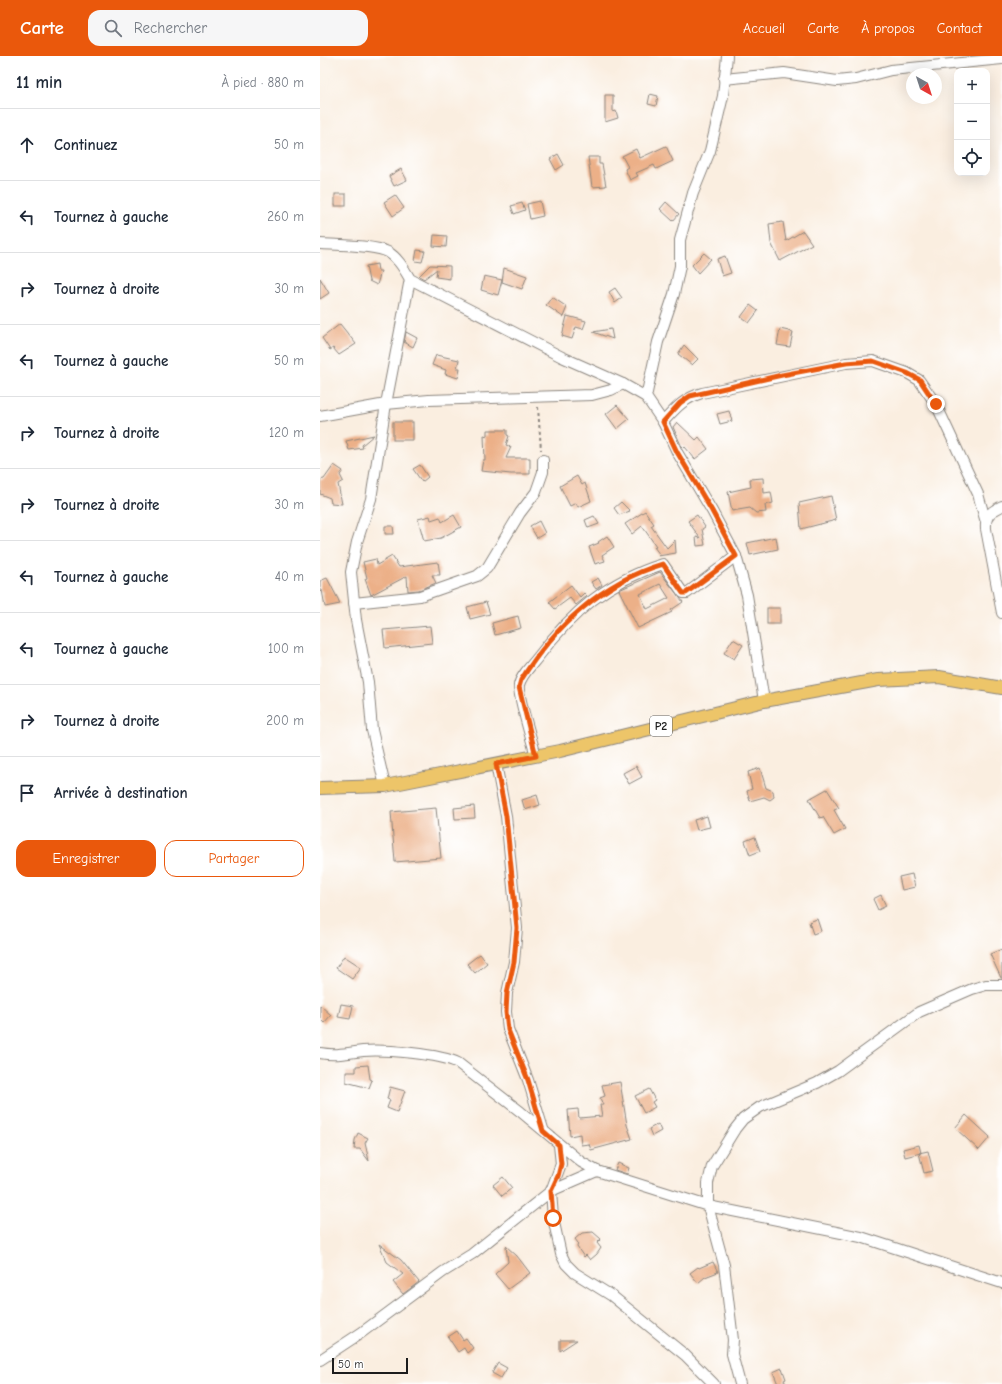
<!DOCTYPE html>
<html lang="fr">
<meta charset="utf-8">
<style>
:root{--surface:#fff;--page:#f6f6f7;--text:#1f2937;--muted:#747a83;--line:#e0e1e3;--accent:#ea580c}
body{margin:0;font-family:"Comic Neue",sans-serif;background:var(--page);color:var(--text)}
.controls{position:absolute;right:12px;top:12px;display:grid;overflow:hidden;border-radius:8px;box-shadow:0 4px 16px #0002}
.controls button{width:36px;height:36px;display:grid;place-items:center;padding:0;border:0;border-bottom:1px solid var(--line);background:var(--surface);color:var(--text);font:20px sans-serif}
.compass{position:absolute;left:586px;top:12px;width:36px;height:36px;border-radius:50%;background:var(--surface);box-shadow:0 4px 16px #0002;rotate:141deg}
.scale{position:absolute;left:12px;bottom:10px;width:76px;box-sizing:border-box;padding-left:4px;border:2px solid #1c1c1c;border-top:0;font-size:11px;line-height:14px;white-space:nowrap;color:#1c1c1c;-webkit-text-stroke:3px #fff;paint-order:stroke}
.stop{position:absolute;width:12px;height:12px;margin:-9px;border:3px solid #ea580c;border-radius:50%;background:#fff}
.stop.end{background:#ea580c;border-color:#fff;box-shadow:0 1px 4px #0008}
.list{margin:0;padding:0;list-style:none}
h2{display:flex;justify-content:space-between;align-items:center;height:52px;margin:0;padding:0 16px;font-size:17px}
h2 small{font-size:13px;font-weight:400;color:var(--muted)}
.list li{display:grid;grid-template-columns:26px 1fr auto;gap:12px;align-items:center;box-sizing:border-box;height:72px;padding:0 16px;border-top:1px solid var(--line)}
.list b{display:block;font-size:15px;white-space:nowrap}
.list em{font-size:13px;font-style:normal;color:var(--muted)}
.actions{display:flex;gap:8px;padding:12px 16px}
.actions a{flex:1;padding:9px 0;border:1px solid var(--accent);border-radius:12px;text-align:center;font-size:14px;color:var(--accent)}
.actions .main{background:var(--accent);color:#fff}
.icon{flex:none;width:22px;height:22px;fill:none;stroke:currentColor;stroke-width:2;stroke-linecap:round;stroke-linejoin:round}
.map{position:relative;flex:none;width:682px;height:1328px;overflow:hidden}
header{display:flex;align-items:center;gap:24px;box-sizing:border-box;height:56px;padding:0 20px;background:var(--accent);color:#fff}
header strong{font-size:19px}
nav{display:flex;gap:22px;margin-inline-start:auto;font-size:14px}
.search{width:280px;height:36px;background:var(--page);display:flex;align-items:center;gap:10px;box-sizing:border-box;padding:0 14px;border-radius:12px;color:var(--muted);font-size:15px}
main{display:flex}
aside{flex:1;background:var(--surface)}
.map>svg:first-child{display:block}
.building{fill:#ecb088;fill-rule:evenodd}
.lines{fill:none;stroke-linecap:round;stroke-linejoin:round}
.minor-casing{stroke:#8b857e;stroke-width:12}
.major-casing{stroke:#8b857e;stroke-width:14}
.path{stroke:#8b857e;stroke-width:2;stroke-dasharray:3 3;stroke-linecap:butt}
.minor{stroke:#fff;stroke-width:10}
.major{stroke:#edc569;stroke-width:12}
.route{stroke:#ea580c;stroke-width:5}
.labels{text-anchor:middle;stroke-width:3.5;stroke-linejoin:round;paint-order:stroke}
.shield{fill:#fff;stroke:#606060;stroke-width:1}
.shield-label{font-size:12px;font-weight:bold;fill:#1c1c1c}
</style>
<header>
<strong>Carte</strong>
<div class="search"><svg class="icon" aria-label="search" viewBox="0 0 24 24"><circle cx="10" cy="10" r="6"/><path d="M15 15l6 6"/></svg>Rechercher</div>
<nav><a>Accueil</a><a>Carte</a><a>À propos</a><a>Contact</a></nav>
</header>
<main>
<aside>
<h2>11 min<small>À pied · 880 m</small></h2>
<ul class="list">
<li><svg class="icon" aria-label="ahead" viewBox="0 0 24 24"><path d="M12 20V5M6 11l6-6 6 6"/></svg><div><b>Continuez</b></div><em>50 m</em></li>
<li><svg class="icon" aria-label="left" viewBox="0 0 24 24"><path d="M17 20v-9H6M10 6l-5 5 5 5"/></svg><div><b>Tournez à gauche</b></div><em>260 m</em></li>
<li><svg class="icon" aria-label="right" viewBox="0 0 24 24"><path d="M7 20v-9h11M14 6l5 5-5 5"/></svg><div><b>Tournez à droite</b></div><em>30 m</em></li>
<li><svg class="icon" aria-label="left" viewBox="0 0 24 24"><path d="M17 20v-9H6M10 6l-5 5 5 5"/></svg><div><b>Tournez à gauche</b></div><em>50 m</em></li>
<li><svg class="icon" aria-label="right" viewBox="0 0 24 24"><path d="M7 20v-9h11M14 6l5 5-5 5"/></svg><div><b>Tournez à droite</b></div><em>120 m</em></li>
<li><svg class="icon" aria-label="right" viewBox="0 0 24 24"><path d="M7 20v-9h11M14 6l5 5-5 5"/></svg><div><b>Tournez à droite</b></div><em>30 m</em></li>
<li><svg class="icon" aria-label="left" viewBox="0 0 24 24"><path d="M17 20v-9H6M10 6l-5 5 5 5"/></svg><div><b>Tournez à gauche</b></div><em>40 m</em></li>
<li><svg class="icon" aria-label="left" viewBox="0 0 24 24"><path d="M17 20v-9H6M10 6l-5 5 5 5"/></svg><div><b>Tournez à gauche</b></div><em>100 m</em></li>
<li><svg class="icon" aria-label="right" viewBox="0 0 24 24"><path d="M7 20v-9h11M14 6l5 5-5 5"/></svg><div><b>Tournez à droite</b></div><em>200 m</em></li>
<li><svg class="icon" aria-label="arrive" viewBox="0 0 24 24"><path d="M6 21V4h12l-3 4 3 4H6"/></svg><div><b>Arrivée à destination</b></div></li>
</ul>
<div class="actions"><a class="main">Enregistrer</a><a>Partager</a></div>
</aside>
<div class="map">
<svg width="682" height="1328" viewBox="0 0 682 1328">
<rect width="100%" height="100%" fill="#fff"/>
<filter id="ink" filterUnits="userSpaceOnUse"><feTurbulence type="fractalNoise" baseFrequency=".025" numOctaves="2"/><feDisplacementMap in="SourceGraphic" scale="8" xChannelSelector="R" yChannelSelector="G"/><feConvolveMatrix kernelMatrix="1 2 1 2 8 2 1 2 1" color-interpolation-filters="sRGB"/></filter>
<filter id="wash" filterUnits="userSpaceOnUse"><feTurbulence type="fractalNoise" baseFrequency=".012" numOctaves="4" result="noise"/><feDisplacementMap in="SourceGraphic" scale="16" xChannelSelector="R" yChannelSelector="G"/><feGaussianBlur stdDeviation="0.9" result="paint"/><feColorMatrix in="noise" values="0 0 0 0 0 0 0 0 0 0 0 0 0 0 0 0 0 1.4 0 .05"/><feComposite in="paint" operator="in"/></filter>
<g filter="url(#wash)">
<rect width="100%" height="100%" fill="#faeee0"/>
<g id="blocks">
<!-- building -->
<g class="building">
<path d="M330 38 338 40 336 50 328 48Z"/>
<path d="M285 39H293V56L296 55 298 62 285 66Z"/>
<path d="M346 90 353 105 336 113 334 109 316 117 318 120 310 124 305 113 308 111 302 100 316 93 320 102Z"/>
<path d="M238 98 244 109 236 114 230 103Z"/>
<path d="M268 101H279V108H282L286 130 272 131Z"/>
<path d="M81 113 87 124 74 130 69 120Z"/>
<rect x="15" y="138" width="11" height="12"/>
<path d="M75 139 84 152 73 160 64 146Z"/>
<path d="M220 145 223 160 210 163 207 148Z"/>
<path d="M346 146 359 158 353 165 340 153Z"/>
<path d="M202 147 205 154 194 158 191 150Z"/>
<path d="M463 166 466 185 483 175 492 188 460 205 451 187 449 168Z"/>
<path d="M114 179 127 180 126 191 113 190Z"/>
<path d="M97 194 105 195 102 206 95 205Z"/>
<path d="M384 197 391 203 378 217 372 209Z"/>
<path d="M405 200 411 217 402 220 397 203Z"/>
<path d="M57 208 58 215H61L57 229 49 225 46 210Z"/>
<path d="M110 209 130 210V223L116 221 117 213 104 223 99 220Z"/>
<path d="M184 212 207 220 202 233 182 226Z"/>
<path d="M164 220 182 224 178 239 161 234Z"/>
<path d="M0 222 9 237 0 243Z"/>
<path d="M295 232 302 242 295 247 289 236Z"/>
<path d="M232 241 247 251 243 261 226 249Z"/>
<path d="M430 249 438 255 429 267 421 261Z"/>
<path d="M247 260 266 265 263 273 256 271 252 283 242 280Z"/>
<path d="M20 268 36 288 19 299 13 292 10 294 2 282Z"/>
<path d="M291 273 293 283 273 276Z"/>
<path d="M460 273 473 276 470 291 457 289Z"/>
<path d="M86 276 97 282 93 291 84 286Z"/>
<path d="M364 289 378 303 372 309 358 298Z"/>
<path d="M116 299 139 304 137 312H140L138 322 125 318 126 314 112 309Z"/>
<path d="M297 349 309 363 297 373 286 358Z"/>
<path d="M409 355 412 365 400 368 397 358Z"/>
<rect x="73" y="366" width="20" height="18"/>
<path d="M357 366 376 384 379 381 388 393 375 403 365 391 364 392 361 389 353 371Z"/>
<path d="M167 374H187V379L189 380 186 389 191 391 186 402H210V418H191L161 415 163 404H165L164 379 167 380Z"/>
<path d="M54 379 42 389 43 392 29 394 26 385Z"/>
<path d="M14 409 23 415 20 419 23 425 18 428 22 448 11 447 10 442 0 438V424L4 423Z"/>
<path d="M100 409 108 421 102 426 93 413Z"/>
<path d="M257 420 262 429 265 427 271 445 258 451 256 447 250 450 240 430Z"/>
<path d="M443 422 444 437 451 436 453 447 445 449 446 456 436 457 430 452 412 455 408 436 431 431 430 423Z"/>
<path d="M511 440 516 464 481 473 479 447Z"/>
<path d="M301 446 310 455 299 459 294 452Z"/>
<path d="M325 455 334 468 331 470 347 492 355 484 356 497 338 500 340 499 334 491 336 490 322 470 312 478 305 468Z"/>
<path d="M134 459 141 471 121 482 104 485 98 463 110 460 111 464 120 461 122 466Z"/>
<path d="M377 459 385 471 382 473 385 489 377 490 376 481 380 482 368 465Z"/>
<path d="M274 460 279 468 268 472 265 464Z"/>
<path d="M219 465 225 477 217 482 210 470Z"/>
<path d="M65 470H73L74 478H65Z"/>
<path d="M287 480 294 491 282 499 285 505 275 508 269 491 279 487 278 486Z"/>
<path d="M456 481 458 493 430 499 427 487Z"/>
<path d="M72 500 79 511 118 506 120 519H112L116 527 99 534 88 535 87 520 51 539 45 523 47 522 43 506 56 503 57 509Z"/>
<path d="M340 516 363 546 351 554 352 556 318 572 299 534ZM340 528 349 542 327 553 320 538Z"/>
<path d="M7 522 18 543 20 548 5 551 2 534 0 536V525Z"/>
<path d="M278 522 282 529 276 533 271 526Z"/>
<path d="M251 529 260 541 264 537 267 540 256 549 250 542 235 553 229 546Z"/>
<path d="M166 546 170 558 150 563 147 551Z"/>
<rect x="447" y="552" width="13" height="16"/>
<path d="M198 560 201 572 175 579 172 567Z"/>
<path d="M110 570 112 587 65 592 63 574Z"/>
<path d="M413 583 423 589 414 603 404 597Z"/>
<path d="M316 710 322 721 309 728 303 717Z"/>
<path d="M440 712 446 732 453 735 454 741 450 744 444 741 430 745 427 735 432 733 428 716Z"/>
<path d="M507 733 519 752 514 754 525 773 514 779 503 761 500 762 489 743Z"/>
<path d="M217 739 220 749 205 754 202 744Z"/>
<path d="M154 750 155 762 135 763 134 752Z"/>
<path d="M116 752 121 802 75 806 71 756Z"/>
<path d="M387 760 390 771 377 774 374 764Z"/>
<path d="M435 781 440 795 430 799 425 785Z"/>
<path d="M592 818 595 831 582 834 579 821Z"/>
<path d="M561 839 566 850 558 854 553 843Z"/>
<path d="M497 863 501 875 493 878 489 866Z"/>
<path d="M682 893V922H681L670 898Z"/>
<path d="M160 898 167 907 155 917 147 908Z"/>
<path d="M24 900 41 911 32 923 16 912Z"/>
<path d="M21 948 33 950 30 963 18 961Z"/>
<path d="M0 949 11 959 4 967 0 963Z"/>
<path d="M48 1009 50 1023 52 1024 49 1032 26 1026V1016H36V1010Z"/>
<path d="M300 1026 307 1069 312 1083 271 1094 269 1088 261 1089 260 1078 250 1080 248 1054 258 1053 259 1062 282 1060 280 1049H283L280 1042 285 1040 282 1029Z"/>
<path d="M70 1031 85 1035 77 1056 67 1052 70 1044 67 1043Z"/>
<path d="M329 1033 335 1044 332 1046 335 1051 324 1057 315 1040Z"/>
<path d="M646 1059 670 1081 659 1094 635 1072Z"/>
<path d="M338 1068 341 1075 332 1080 329 1073Z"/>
<path d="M38 1077 48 1082 45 1087 49 1105 40 1093H34L35 1084Z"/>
<path d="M599 1089 601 1097 585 1101 583 1093Z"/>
<path d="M608 1095 613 1115 604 1117 599 1097Z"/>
<path d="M298 1107 309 1112 307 1118 295 1114Z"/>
<path d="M183 1121 192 1132 182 1140 173 1129Z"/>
<path d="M273 1176 281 1183 277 1187 281 1192 277 1198 270 1204 266 1199 264 1201 257 1191 258 1187 255 1183 262 1177Z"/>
<path d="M59 1188 81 1204 99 1226 83 1238 73 1226 83 1218 67 1206Z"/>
<path d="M186 1190 197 1200 210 1217 188 1233 175 1218 188 1206Z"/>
<path d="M393 1206 398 1216 385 1221 378 1227 370 1217 378 1211 379 1212Z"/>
<path d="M137 1275 143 1284 146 1282 153 1292 147 1297 144 1292 138 1296 128 1281Z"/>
<path d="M240 1284H257L240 1295Z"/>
<path d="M178 1307 187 1312 181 1322 172 1317Z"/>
<path d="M462 1312 466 1323 464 1324 466 1328H458L453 1316Z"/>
</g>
</g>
</g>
<g filter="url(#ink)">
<use href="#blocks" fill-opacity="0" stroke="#8b857e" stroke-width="1"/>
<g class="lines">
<!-- minor casing -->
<g class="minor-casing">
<g id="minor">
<path d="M404 23 464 17 517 25 536 23 571 14 682 3"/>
<path d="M0 188C16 189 55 189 68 196 78 202 84 213 90 223L242 301 303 328 326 341 343 366 357 396 392 455 416 500 427 539 444 645"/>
<path d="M326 341 338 286 354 238 360 210V184L373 137 390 95 403 40 407 0"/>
<path d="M0 360 66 348 109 344 272 339 291 334 303 328"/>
<path d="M343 366C355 353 364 342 382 337L526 307 553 305 587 317 599 324 616 348 658 438 665 463"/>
<path d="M682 450C670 456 665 459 666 473L682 557"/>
<path d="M34 547 100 540 157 520 167 512 200 457 216 436 223 416V404"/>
<path d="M216 700C213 688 197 638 199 629 201 619 212 609 218 601 252 556 288 525 343 508L363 537H367L416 500"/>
<path d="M176 708 186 760 197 872 194 906 187 937 186 956 188 973 208 1024 223 1073"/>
<path d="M65 730 52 674 48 626 36 564 31 516 37 486 51 443 66 348 90 223"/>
<path d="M0 997C16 1000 27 997 43 995 63 993 121 998 138 1007L201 1056 261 1106 277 1115 388 1150 541 1181 682 1227"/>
<path d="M239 1089 241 1108 231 1135 233 1162 241 1198 246 1208 255 1217 292 1240 365 1299 394 1328"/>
<path d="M0 1304 41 1277 123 1216 152 1198 231 1135 277 1115"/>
<path d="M420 1328 412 1298 413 1284 404 1209 388 1150V1127L392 1110 415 1073 423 1063 440 1051 497 1027 518 1015 599 956 652 933 666 929H682"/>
</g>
</g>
<!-- major casing -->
<g class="major-casing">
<path id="major" d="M0 732 65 730 240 695 444 645 558 624 619 621 682 632"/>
</g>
<!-- path -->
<path class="path" d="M218 351 221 394"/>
<!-- minor -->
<use href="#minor" class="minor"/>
<!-- major -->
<use href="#major" class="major"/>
</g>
</g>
<g class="lines" filter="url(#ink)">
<!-- route -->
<path class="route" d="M233 1162 231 1135 238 1120 241 1108 239 1089 223 1075 208 1024 188 974 186 956 187 937 194 906 197 872 186 760 176 708 216 700 199 631 201 624C234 571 282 526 343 508L363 537H366L416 500 392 455 357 396 343 366 360 347 370 340 462 319 526 307 553 305 587 317 600 324 616 348"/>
</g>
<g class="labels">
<!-- shield labels -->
<rect class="shield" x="330" y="660" width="22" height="20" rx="3"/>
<g class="shield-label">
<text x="341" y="674">P2</text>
</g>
</g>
</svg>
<div class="controls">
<button>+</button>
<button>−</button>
<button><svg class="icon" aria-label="locate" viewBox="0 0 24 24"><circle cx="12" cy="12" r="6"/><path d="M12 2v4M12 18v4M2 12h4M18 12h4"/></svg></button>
</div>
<svg class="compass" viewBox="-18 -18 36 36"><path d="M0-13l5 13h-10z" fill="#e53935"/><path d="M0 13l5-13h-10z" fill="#747a83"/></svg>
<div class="scale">50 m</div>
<div class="stop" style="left:233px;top:1162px"></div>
<div class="stop end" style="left:616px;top:348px"></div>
</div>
</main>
